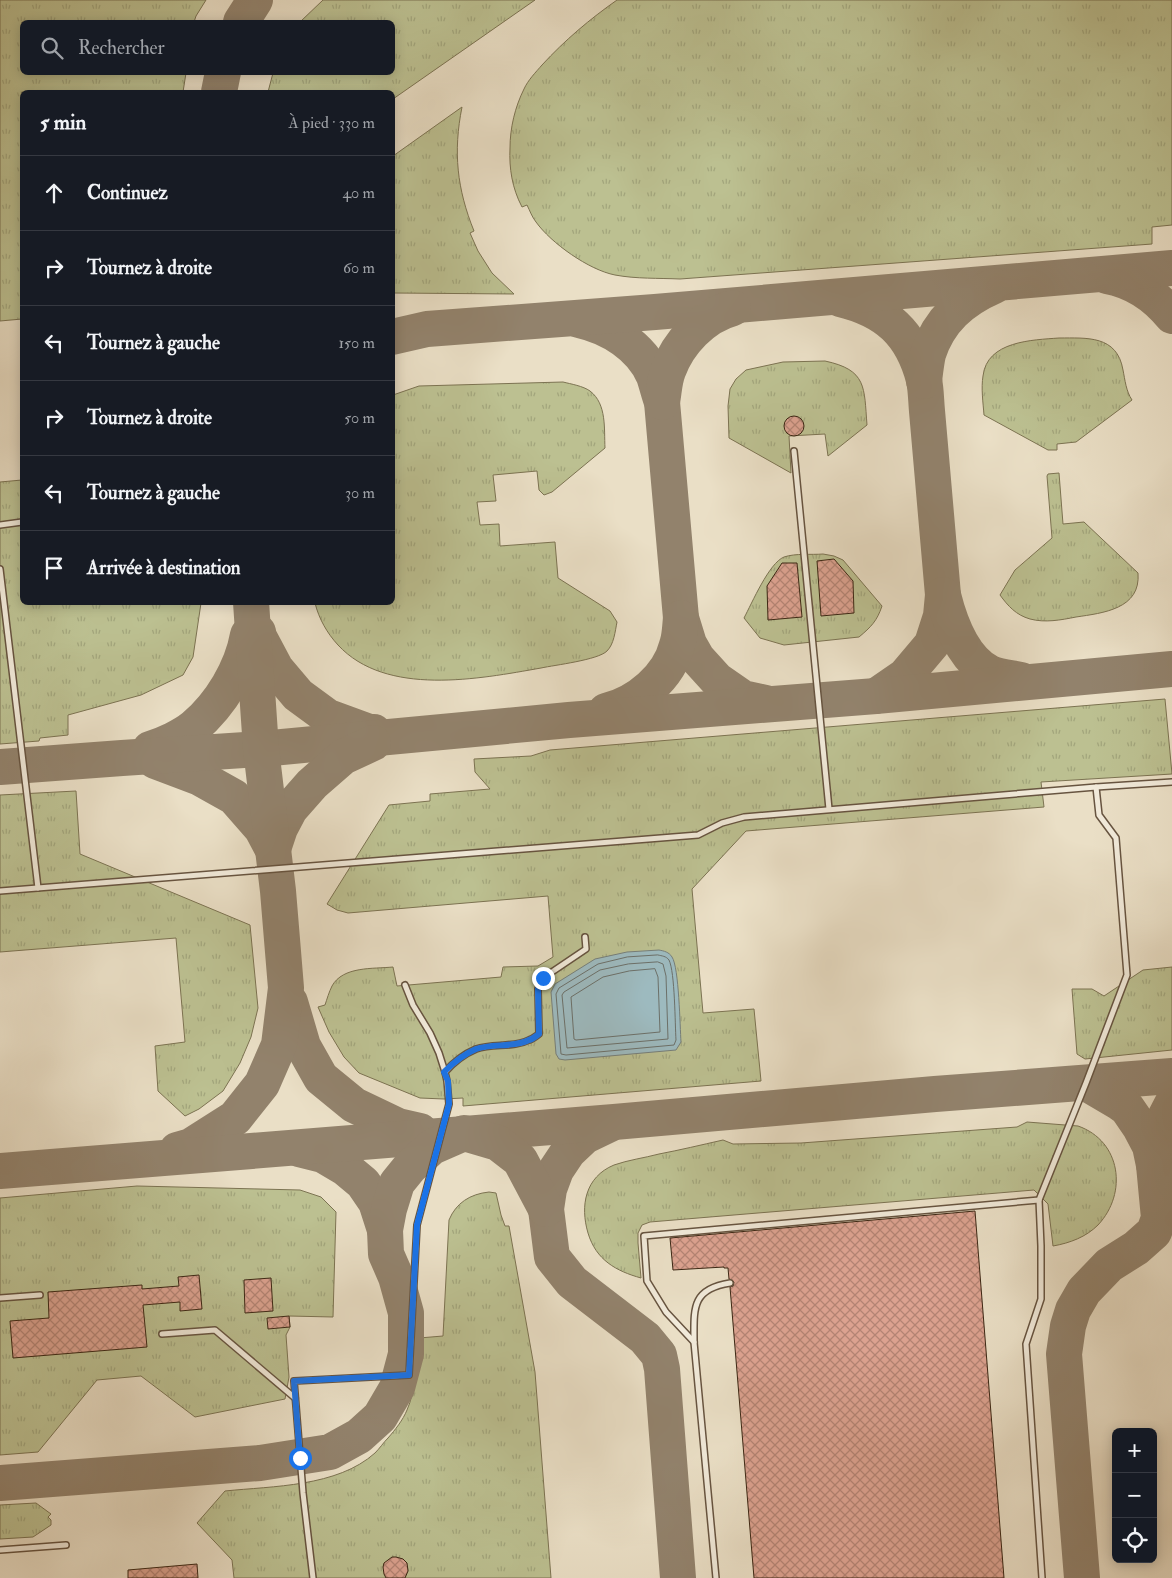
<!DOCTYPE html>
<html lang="fr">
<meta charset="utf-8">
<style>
:root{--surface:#171b24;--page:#20242c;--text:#f1f3f6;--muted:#9ea1a6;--line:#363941}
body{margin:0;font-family:"IM FELL Double Pica",serif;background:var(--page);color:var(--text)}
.controls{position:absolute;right:15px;bottom:15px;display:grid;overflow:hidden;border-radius:8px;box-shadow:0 2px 12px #0003}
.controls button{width:45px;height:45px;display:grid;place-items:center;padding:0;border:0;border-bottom:1px solid var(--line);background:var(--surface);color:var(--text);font:25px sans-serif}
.stop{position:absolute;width:15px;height:15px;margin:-11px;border:4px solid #1a73e8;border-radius:50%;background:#fff}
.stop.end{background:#1a73e8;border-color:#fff;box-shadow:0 1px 5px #0008}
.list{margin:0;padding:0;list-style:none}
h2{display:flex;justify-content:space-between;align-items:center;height:65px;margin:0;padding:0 20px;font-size:21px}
h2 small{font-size:16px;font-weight:400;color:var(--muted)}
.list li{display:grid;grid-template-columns:32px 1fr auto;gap:15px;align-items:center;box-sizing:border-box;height:75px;padding:0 20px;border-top:1px solid var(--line)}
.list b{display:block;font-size:19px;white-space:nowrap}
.list em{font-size:16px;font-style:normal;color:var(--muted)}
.icon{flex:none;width:28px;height:28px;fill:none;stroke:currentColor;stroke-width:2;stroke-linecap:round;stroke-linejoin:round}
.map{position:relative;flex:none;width:1172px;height:1578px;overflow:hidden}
.search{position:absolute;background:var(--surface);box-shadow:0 2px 12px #0003;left:20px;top:20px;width:375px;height:55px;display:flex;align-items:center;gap:12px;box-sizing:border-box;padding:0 18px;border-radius:8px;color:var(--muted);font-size:19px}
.panel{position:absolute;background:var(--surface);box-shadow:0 2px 12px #0003;left:20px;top:90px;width:375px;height:515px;border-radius:8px}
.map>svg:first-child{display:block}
.grass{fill:url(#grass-tufts);stroke:#7c7352}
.water{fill:#9dbabf;stroke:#767f7a}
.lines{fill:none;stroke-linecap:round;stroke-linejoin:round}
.shore{stroke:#6c7069;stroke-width:1}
.taxiway{stroke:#92826c;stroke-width:36}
.building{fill:url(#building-cross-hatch);stroke:#3b2613}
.lane-casing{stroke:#675440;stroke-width:8}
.lane{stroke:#f1eada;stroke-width:5}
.route{stroke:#1a73e8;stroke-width:6}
</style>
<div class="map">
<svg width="1172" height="1578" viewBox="0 0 1172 1578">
<defs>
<pattern id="grass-tufts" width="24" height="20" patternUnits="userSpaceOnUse" patternTransform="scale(1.25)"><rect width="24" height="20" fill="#bcc091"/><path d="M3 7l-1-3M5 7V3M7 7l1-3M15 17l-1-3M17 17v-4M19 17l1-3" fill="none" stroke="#a2a57c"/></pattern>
<pattern id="building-cross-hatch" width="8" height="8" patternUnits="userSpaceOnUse" patternTransform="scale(1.25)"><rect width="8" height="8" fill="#dca290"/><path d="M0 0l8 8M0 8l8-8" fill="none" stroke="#b48474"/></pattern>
</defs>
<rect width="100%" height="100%" fill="#eadfc6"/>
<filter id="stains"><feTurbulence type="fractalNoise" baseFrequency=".004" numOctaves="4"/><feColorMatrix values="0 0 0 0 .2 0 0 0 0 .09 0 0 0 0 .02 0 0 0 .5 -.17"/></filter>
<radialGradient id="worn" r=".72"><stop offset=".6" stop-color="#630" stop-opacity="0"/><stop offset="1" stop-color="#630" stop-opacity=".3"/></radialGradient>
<!-- grass -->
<g class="grass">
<path d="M0 0H206L196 16 194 22H22V72L186 73 183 92H22V319L0 321Z"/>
<path d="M323 0H535L393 99 392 92H268L273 73 392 72V22H300Z"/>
<path d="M617 0H1172V225L1152 227V244L680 279C659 278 636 279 615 275 589 270 551 243 536 222 532 217 530 211 527 205L522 207C512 188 509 168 510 148 510 128 515 107 524 89 528 80 536 72 542 65 565 40 590 19 617 0Z"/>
<path d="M462 107C453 152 457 189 474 231L470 233 478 251 492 273 514 294 393 293V156Z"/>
<path d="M1059 338C1087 338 1117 335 1123 370 1125 380 1126 391 1132 400L1076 442 1057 444V450H1048L984 415C983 402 981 388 983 376 987 341 1032 340 1059 338Z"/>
<path d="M825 361C867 370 864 387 867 425L828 456 825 434 789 436 791 473 729 438 728 406 730 389 736 379 746 370 783 362Z"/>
<path d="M563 382C571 384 583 386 590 391 607 404 604 429 605 448L552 492 544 495 539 490 537 471 493 475 496 501 477 502 480 525 499 524 500 546 555 542 558 578 610 611 617 622C615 632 614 644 607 651 598 660 555 665 541 668 479 679 386 697 338 645 327 633 319 619 315 603L392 602 393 395 419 386Z"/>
<path d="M1059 473 1063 524 1084 522 1138 573C1141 609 1103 613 1076 617 1061 620 1045 623 1030 619 1016 615 1008 606 1000 595L1015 570 1052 538 1047 476 1048 474Z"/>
<path d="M22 480V602L201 603 193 657 183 675 141 695 68 715V735L40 738 39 741 0 744V482Z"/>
<path d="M823 554 834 556 843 560 882 606C877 621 871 627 859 637L784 645 760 638 744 618C752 603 769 563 784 557 796 553 811 555 823 554Z"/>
<path d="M1165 699 1172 774 1041 782 1044 807 746 831 692 889 703 1013 754 1009 761 1081 463 1106V1098L444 1099 420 1098 359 1073 344 1057 329 1032 318 1007 325 1005C327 999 329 992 332 986 343 966 373 969 393 967L397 986 501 977 503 967 538 966 553 957 548 896 348 913 337 910 327 904 389 805 430 801V794L490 789 475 772 474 759 531 756 550 750Z"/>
<path d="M76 791 80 854 250 925 258 1008 251 1037 240 1063 223 1091 199 1109 185 1116 158 1091 155 1046 185 1042 176 938 0 952V795Z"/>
<path d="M1172 967V1050L1085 1059 1077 1054 1072 989H1092L1104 996 1143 970Z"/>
<path d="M1027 1122 1078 1126C1121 1141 1128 1193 1098 1225 1086 1237 1070 1243 1053 1246L1048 1204 1034 1190 650 1222 642 1225 638 1233V1243L641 1278C616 1271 596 1260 588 1233 580 1206 585 1177 614 1165 628 1160 644 1158 659 1154 680 1150 701 1145 723 1140L733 1144 801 1143 1017 1127Z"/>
<path d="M137 1186 300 1190 321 1197 336 1212 333 1317 289 1316 290 1327 286 1335 289 1377 285 1399 195 1417 141 1376 97 1380 38 1452 0 1455V1198Z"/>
<path d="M489 1192 496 1193 501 1215 505 1226H509L535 1372 551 1578H234L232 1560 197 1523 225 1491C273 1486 337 1487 375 1453 380 1448 383 1443 388 1438 395 1430 403 1420 407 1410 415 1393 418 1358 419 1338L443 1336 449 1220C456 1203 470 1194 489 1192Z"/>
<path d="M36 1503 51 1514 48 1517 51 1520V1525L33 1537 0 1539V1505Z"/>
</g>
<!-- water -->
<path class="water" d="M659 950C664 951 669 952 672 957 679 967 680 1027 681 1042L676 1050 565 1060 559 1059 556 1054 551 992 555 984 595 959 627 952Z"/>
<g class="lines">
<!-- shore -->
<g class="shore">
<path d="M658 955C662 956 666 956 669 960 675 972 675 1025 676 1040L674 1045 566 1055 561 1054 556 994 559 988 598 964 627 957Z"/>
<path d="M658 962 663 964 666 976 668 1039 567 1048 562 995 564 992 600 970 628 964Z"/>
<path d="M655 969 658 977 660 1032 576 1040 574 1039 571 997 603 977 629 971Z"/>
</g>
<!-- taxiway -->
<g class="taxiway">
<path d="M241 22 255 0"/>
<path d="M219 92 223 72"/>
<path d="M1107 276C1134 281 1155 295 1172 316"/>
<path d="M840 299C886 310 912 333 924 380 926 389 926 400 927 411L943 595 941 616 932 644 905 676 876 696"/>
<path d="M579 320C610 327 641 346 654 376 657 385 659 394 662 402L681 618 689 644 697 658 717 680 743 698 766 703"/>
<path d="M392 337 427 329 655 312 1172 268"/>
<path d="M924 381C925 373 926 363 928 354 939 320 962 300 994 286"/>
<path d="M662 402C664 392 664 381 668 371 678 343 703 316 733 308"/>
<path d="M943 595C950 623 963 659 990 673 999 677 1012 678 1021 680"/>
<path d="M258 632 259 637 276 669 298 695 328 717 369 732H374"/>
<path d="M606 711C638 703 669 677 677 645 680 637 680 627 681 618"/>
<path d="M150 749C164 745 183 736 194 727 221 704 242 669 248 635"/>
<path d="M155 761 200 778 234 797 262 829 271 846"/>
<path d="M0 767 122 758 261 749 569 720 876 696 1172 669"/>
<path d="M273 849 280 828 290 809 312 784 343 757 373 743"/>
<path d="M290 1002 303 1046 321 1078 354 1105 398 1126 420 1131"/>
<path d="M610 1124 585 1136 568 1152 556 1170 549 1189 546 1209 552 1257 572 1282 645 1338 659 1355 662 1369 678 1578"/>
<path d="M299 1149 323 1155 345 1168 363 1183 376 1202 385 1230"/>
<path d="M177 1150 191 1146 235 1118 262 1084 279 1045 286 988 278 891 261 749 251 602"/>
<path d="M1154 1165 1159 1129 1172 1104"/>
<path d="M0 1171 614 1122 935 1094 1172 1076"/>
<path d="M0 1483 260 1463 330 1452 359 1436 380 1417 397 1388 406 1354V1313L396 1277 386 1254 385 1230 389 1209 397 1183 410 1167 432 1147 464 1133 498 1143 520 1160 546 1209"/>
<path d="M1082 1578 1064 1354 1068 1326 1073 1310 1084 1291 1109 1265 1136 1248 1154 1232 1159 1218 1154 1165 1150 1146 1140 1127 1127 1108 1120 1103 1086 1083"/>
</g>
</g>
<!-- building -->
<g class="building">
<circle cx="794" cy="426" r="10"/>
<path d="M834 559 853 581 854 613 821 616 817 561Z"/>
<path d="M782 563H797L802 617 768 620 767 586Z"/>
<path d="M975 1211 1004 1578H754L730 1287 733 1286 734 1282 729 1279 728 1268H724V1267L673 1270 670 1238Z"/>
<path d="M199 1275 202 1309 180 1311V1302L143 1305 147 1347 13 1358 10 1321 49 1318 48 1292 142 1285V1289L179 1286 178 1277Z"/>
<path d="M271 1278 273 1311 245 1313 244 1280Z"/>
<path d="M289 1316 290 1327 268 1329 267 1318Z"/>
<path d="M392 1557H396L403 1559 407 1563 408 1571 405 1578H386L384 1574 383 1567 384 1563Z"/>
<path d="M197 1564 198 1578H128V1570Z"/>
</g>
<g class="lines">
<!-- lane casing -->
<g class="lane-casing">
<g id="lane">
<path d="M794 451 829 809"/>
<path d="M0 525 22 522"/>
<path d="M0 569 38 888"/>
<path d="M0 891 698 835 722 823 744 817 1096 787 1172 782"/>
<path d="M405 985 413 1005 430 1033 439 1053 445 1072"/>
<path d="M1039 1200 1041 1246V1299L1026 1344 1042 1578"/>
<path d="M0 1298 40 1295"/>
<path d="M162 1334 215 1330 295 1398"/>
<path d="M694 1342 666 1312 647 1281 644 1236 1039 1200 1086 1083 1127 975 1116 838 1099 815 1096 787"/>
<path d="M0 1550 66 1545"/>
<path d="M313 1578 303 1493 294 1381 409 1375 417 1225 449 1104 447 1081 445 1072C453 1063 464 1054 476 1049 493 1043 513 1048 529 1040 533 1039 536 1036 539 1034L538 989 543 978 586 949 585 937"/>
<path d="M716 1578 694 1342C694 1309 691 1289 730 1283"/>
</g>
</g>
<!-- lane -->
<use href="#lane" class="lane"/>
</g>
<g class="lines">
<!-- route -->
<path class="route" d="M300 1458 294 1381 409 1375 417 1225 449 1104 448 1081 444 1072C453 1063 464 1054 476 1049 493 1043 513 1048 529 1040 533 1039 536 1036 539 1034L538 989 543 978"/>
</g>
<rect width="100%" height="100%" filter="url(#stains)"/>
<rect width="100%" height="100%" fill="url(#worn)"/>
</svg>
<div class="controls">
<button>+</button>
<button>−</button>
<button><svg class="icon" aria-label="locate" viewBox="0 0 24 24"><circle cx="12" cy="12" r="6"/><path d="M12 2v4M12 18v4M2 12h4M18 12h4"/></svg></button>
</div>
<div class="stop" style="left:300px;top:1458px"></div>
<div class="stop end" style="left:543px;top:978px"></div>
<div class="search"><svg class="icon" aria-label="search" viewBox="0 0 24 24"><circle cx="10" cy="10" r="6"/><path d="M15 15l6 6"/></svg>Rechercher</div>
<section class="panel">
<h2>5 min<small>À pied · 330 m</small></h2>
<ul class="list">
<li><svg class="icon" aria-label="ahead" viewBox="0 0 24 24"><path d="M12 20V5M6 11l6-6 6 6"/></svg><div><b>Continuez</b></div><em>40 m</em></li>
<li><svg class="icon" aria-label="right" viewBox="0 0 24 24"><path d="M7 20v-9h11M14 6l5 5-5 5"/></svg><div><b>Tournez à droite</b></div><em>60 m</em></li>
<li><svg class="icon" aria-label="left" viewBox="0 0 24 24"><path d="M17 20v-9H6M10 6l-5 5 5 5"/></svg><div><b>Tournez à gauche</b></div><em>150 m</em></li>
<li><svg class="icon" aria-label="right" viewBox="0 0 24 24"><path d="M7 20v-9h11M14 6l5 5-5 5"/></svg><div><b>Tournez à droite</b></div><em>50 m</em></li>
<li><svg class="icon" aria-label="left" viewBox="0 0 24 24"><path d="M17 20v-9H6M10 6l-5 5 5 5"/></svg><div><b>Tournez à gauche</b></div><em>30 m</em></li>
<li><svg class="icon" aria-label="arrive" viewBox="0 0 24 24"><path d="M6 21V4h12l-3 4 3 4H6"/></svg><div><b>Arrivée à destination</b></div></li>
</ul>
</section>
</div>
